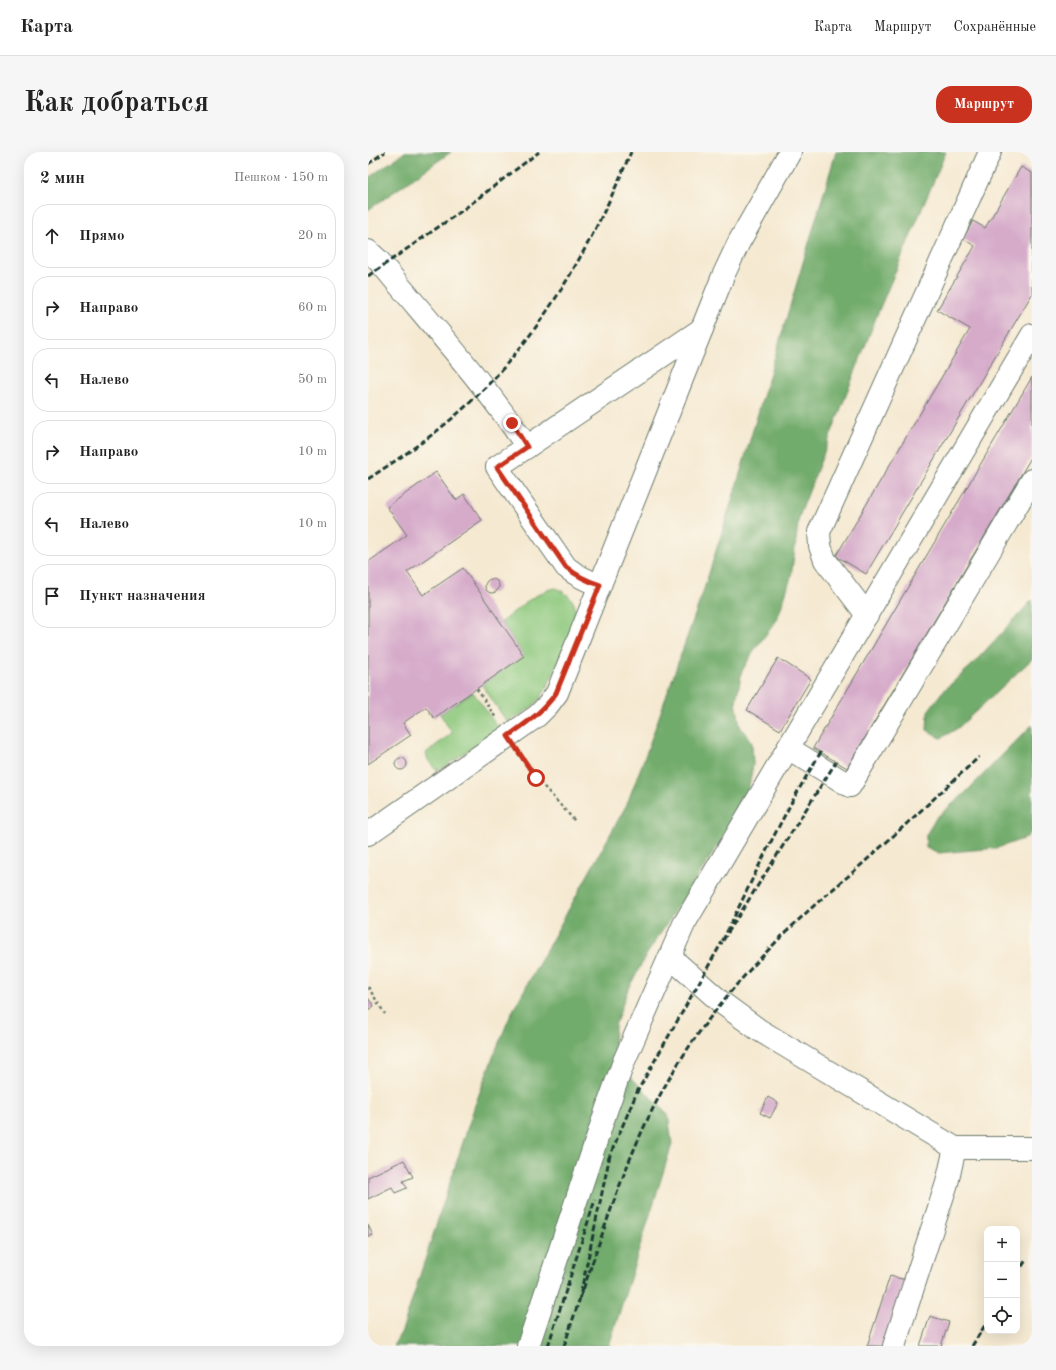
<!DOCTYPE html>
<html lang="ru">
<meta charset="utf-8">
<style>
:root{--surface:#fff;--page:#f6f6f6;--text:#222;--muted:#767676;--line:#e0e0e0;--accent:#c8321e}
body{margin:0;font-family:"Old Standard TT",serif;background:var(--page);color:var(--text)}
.controls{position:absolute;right:12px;bottom:12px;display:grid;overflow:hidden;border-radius:8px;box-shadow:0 4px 16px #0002}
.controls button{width:36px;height:36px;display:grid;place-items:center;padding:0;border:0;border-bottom:1px solid var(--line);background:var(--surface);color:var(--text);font:20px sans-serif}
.stop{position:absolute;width:12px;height:12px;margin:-9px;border:3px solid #c8321e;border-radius:50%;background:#fff}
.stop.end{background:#c8321e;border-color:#fff;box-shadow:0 1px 4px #0008}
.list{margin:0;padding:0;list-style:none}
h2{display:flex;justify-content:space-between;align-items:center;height:52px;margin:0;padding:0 16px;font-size:17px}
h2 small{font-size:13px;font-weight:400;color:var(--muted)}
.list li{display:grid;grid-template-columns:26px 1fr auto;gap:12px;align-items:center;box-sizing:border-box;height:64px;margin:0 8px 8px;padding:0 8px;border:1px solid var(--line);border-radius:16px}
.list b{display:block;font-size:15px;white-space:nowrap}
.list em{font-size:13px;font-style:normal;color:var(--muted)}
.icon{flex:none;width:22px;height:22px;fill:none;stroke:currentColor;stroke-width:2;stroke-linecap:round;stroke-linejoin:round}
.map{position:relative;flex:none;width:664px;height:1194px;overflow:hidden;border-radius:16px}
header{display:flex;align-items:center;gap:24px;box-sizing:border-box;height:56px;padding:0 20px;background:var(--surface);border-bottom:1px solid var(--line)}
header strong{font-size:19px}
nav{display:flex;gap:22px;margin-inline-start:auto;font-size:14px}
.intro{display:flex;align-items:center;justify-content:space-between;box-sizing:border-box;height:96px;padding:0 24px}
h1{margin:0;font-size:28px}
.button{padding:10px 18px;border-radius:16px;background:var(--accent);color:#fff;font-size:14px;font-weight:700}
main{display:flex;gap:24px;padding:0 24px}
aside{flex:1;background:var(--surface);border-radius:16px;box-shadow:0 4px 16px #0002}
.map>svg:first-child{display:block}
.green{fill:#8dc87d;stroke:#568258}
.forest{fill:#72ac6c;stroke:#487450}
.building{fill:#d6abca}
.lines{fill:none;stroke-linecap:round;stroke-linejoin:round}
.minor-casing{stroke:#6a796b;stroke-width:24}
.path{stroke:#6a796b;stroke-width:2.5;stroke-dasharray:3 3;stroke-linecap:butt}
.minor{stroke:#fff;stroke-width:22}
.rail{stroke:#1f3d34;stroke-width:3;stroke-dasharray:6 3;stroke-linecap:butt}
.route{stroke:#c8321e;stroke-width:5}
</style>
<header>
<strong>Карта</strong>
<nav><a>Карта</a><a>Маршрут</a><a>Сохранённые</a></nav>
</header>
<div class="intro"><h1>Как добраться</h1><a class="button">Маршрут</a></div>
<main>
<aside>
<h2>2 мин<small>Пешком · 150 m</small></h2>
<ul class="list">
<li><svg class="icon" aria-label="ahead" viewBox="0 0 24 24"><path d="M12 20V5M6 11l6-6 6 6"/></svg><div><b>Прямо</b></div><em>20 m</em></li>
<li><svg class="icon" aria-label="right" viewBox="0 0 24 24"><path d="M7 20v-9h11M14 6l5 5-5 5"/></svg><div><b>Направо</b></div><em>60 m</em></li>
<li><svg class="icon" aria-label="left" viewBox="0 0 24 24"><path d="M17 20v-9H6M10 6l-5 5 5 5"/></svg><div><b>Налево</b></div><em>50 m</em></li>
<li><svg class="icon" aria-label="right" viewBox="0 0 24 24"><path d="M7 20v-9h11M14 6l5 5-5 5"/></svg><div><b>Направо</b></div><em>10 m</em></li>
<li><svg class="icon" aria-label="left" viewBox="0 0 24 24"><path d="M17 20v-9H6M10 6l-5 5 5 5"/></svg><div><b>Налево</b></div><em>10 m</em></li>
<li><svg class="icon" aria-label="arrive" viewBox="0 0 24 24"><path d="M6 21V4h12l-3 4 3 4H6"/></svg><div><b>Пункт назначения</b></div></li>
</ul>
</aside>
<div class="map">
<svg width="664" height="1194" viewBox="0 0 664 1194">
<rect width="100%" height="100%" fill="#fbf7ec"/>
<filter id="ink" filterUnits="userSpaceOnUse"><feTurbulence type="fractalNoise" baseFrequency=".025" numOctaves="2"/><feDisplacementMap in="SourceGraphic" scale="8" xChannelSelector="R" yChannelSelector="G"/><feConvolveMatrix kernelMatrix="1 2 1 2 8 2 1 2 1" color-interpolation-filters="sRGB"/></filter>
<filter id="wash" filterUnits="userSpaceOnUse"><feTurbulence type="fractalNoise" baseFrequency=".012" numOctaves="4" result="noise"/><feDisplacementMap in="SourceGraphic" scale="16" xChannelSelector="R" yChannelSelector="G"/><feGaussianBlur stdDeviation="0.9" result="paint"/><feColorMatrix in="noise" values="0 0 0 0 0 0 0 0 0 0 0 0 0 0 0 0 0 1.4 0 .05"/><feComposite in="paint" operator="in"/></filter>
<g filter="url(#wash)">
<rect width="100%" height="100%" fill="#f5e9d1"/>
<!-- green -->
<g class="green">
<path d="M188 436C196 440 205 445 207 455 210 468 180 538 170 549 162 558 149 564 139 570L114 533 156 504 133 470C149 458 168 439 188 436Z"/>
<path d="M105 540 131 577 75 616 68 618 60 608 58 601 84 581 72 562Z"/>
</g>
<!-- forest -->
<g class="forest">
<path d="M37 0H83L0 58V26Z"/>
<path d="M468 0H578L509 163 431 365 423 425 409 468 387 497 374 519 368 549 372 574 384 591 385 613 380 640 359 680 279 802 260 837 247 874 246 902 261 923 300 962 304 992 241 1194H25L34 1179 107 953 125 905 143 862 259 652 279 599 336 437 365 345Z"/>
<path d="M664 448V507L590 576 573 586 559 578 560 559 574 540 603 514Z"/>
<path d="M664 573V679L658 686 629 696 571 701 558 695V683L568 666 595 643Z"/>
</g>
<g id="blocks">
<!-- building -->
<g class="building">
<path d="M653 15 664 21V142L498 422 468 404 602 177 569 158 607 94 595 87 605 69 617 76Z"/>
<path d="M664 225V304L479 616 445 596Z"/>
<path d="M68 320 88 348 96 342 114 368 39 420 55 443 95 416 156 504 66 566 58 555 35 571 43 583 0 612V410L39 383 19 355Z"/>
<circle cx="124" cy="434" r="7"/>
<path d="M410 506 443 527 412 578 379 558Z"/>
<circle cx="33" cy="612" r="6"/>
<path d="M0 846 6 854 0 858Z"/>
<path d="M400 945 410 951 402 966 392 961Z"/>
<path d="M36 1008 45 1025 35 1029 39 1036 27 1041 24 1035 0 1047V1025Z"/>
<path d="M0 1073 5 1083 0 1085Z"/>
<path d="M522 1124 538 1128 516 1194H499Z"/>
<path d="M562 1164 581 1170 573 1194H552Z"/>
</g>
</g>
</g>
<g filter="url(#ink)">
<use href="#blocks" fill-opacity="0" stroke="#6a796b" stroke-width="1"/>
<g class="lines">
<!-- minor casing -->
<g class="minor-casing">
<g id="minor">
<path d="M0 99 11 109C61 170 115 229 159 295"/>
<path d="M232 433C219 429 209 424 198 415L129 315 334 177"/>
<path d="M499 463 457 408 452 394 451 380 622 0"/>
<path d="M420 596 482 634 664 328"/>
<path d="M0 682 169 564 180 553 189 541 355 124 371 90 422 0"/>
<path d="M302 805 354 851 391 878 587 996 579 1031 526 1194"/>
<path d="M587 996H664"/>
<path d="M160 1194 239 956 256 909 316 772 664 183"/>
</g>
</g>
<!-- path -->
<g class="path">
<path d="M109 537 128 566"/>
<path d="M151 601 168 626 207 669"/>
<path d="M0 835 17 862"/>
</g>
<!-- minor -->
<use href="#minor" class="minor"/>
<!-- rail -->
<g class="rail">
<path d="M0 12 17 0"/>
<path d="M0 124 92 60 171 0"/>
<path d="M0 327C30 307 61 287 88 263 169 193 222 97 263 0"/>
<path d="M453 600C415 661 385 726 354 790L468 610"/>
<path d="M242 1003 211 1149C236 1079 257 1008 292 943 331 870 388 806 449 751 467 735 486 720 504 703 540 671 575 638 611 605"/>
<path d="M240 1008 269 940 354 790"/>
<path d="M649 1122 658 1108"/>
<path d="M180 1194 227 1048"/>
<path d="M196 1194 211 1149"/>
<path d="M604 1194 619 1170"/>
</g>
</g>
</g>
<g class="lines" filter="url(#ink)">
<!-- route -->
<path class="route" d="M144 271 159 295 129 315 198 415C209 424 219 429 232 433L188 541C175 560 158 571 140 584L168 626"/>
</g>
</svg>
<div class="controls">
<button>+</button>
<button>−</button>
<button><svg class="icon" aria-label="locate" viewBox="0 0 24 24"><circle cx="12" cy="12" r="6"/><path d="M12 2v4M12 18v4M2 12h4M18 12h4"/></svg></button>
</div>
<div class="stop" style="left:168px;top:626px"></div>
<div class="stop end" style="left:144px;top:271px"></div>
</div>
</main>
